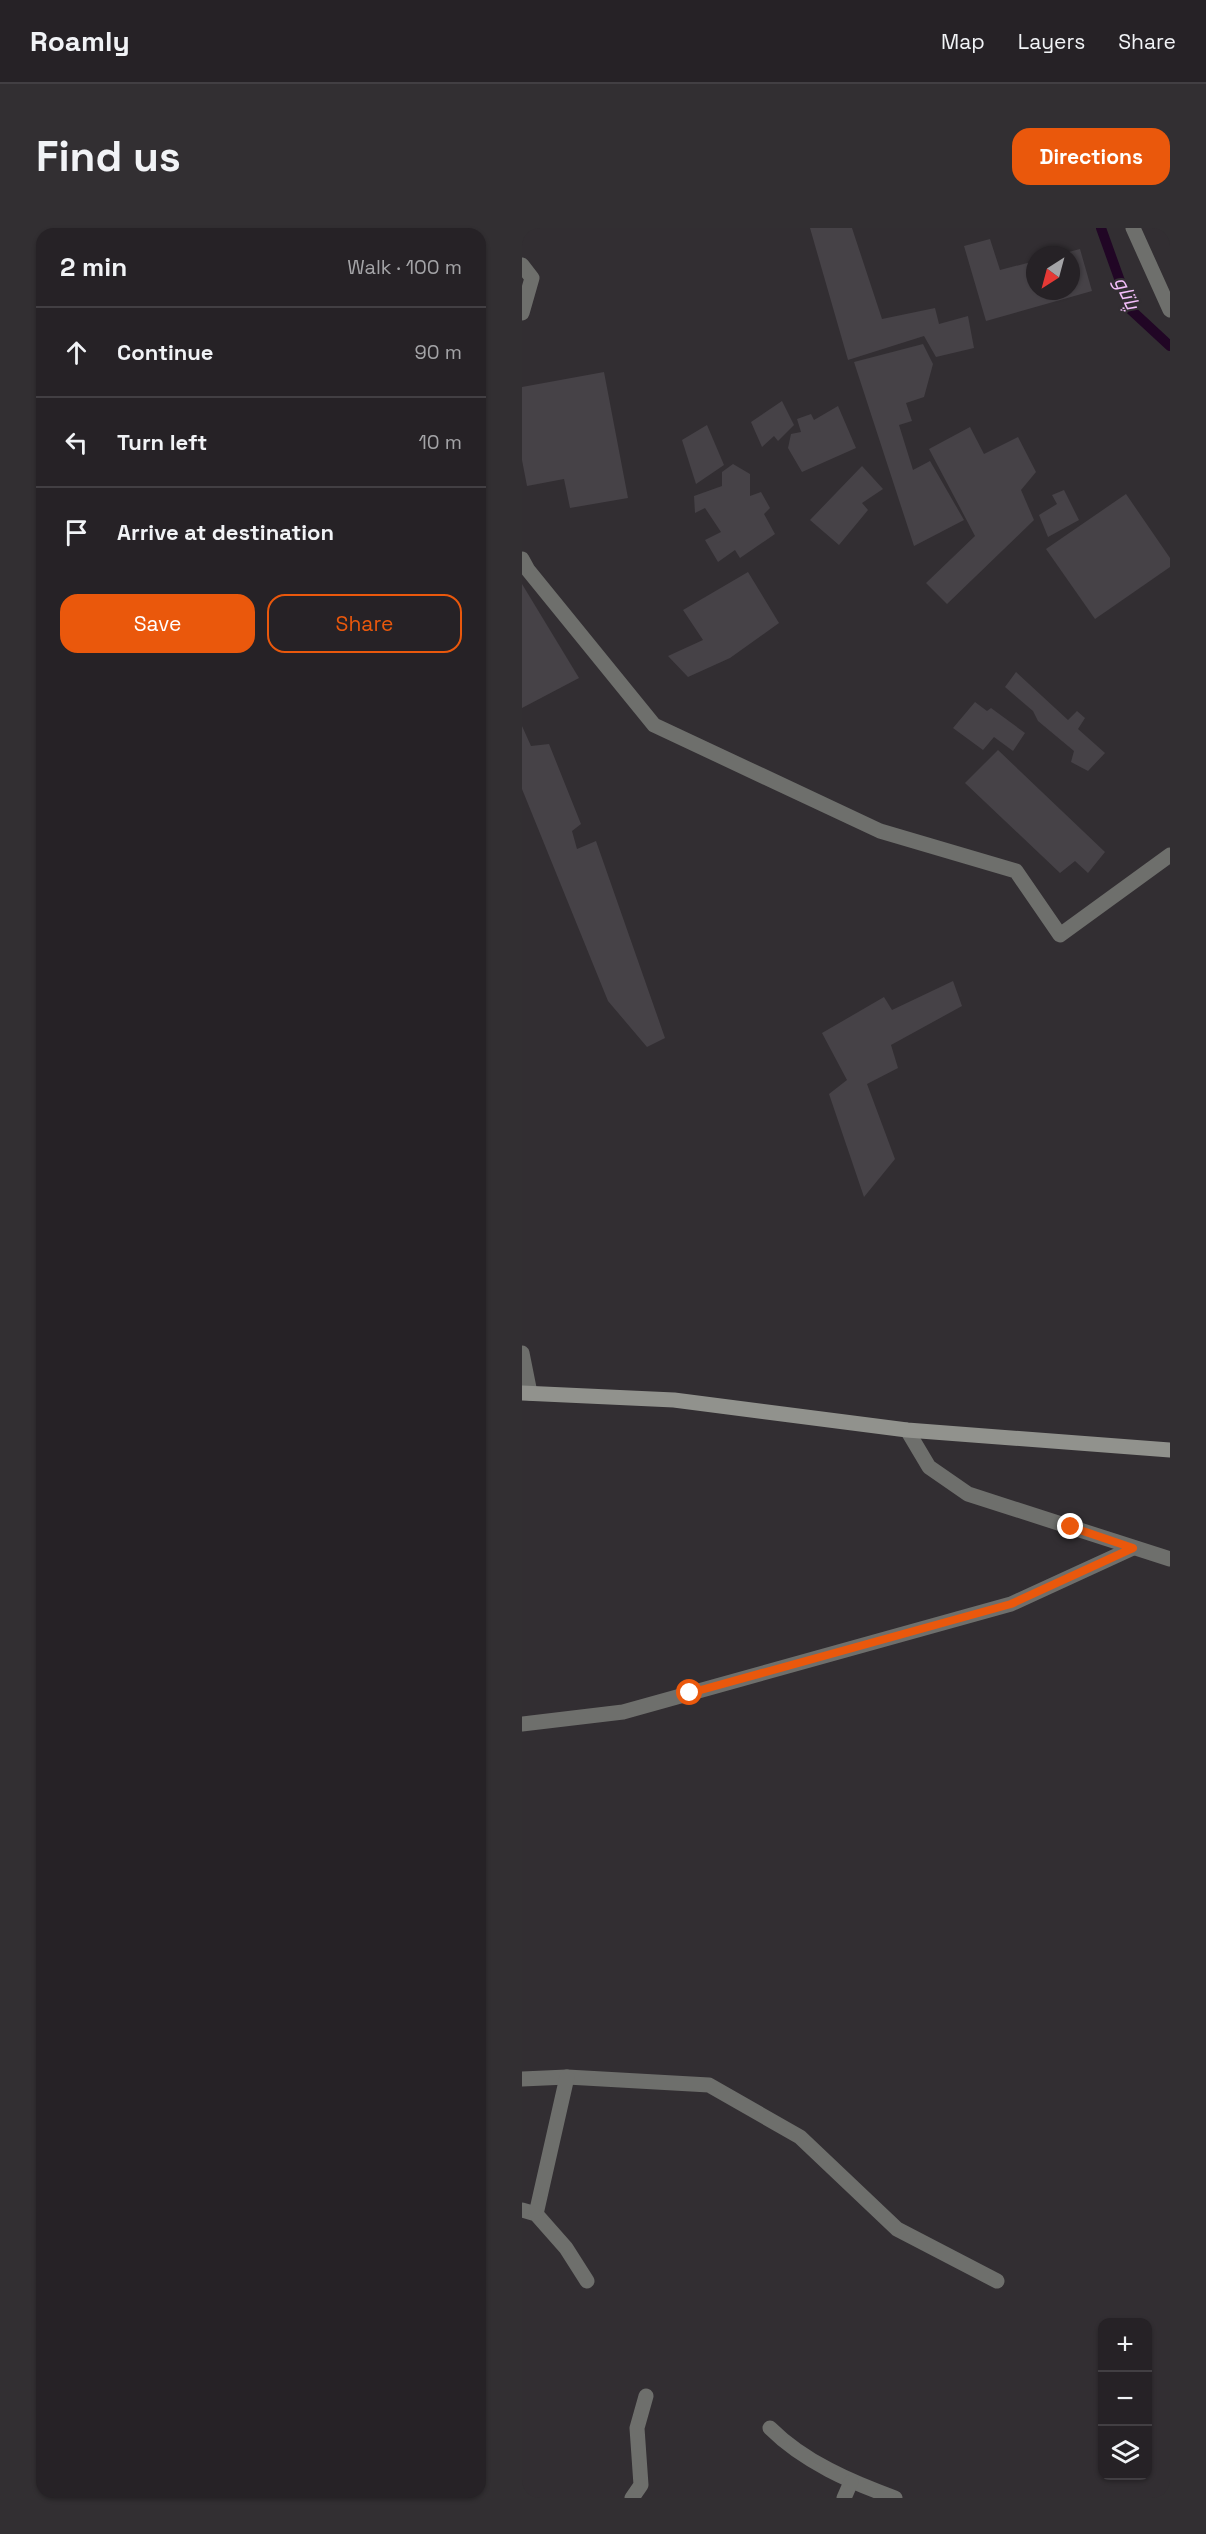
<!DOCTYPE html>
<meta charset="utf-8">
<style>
:root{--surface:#262226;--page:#322f32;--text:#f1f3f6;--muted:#a4a4a7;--line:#423f43;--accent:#ea580c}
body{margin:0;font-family:"Space Grotesk",Cairo,sans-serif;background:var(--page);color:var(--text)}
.controls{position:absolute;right:18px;bottom:18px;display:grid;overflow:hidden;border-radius:12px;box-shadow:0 2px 4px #0004}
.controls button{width:54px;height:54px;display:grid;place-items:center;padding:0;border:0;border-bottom:2px solid var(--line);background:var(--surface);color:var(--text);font:30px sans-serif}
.compass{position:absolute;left:504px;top:18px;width:54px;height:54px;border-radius:50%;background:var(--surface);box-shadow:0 2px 4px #0004;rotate:216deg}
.stop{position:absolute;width:18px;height:18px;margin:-14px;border:4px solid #ea580c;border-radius:50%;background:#fff}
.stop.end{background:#ea580c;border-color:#fff;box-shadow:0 2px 6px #0008}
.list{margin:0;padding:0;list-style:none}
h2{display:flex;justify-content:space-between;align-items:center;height:78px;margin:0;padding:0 24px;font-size:26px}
h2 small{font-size:20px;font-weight:400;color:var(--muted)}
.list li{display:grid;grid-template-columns:39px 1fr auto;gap:18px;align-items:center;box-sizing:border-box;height:90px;padding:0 24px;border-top:2px solid var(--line)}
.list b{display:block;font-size:22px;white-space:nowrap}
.list em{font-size:20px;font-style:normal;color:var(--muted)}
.actions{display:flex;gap:12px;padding:18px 24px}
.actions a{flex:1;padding:14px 0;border:2px solid var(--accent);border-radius:18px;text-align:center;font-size:21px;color:var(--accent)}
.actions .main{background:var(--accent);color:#fff}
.icon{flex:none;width:33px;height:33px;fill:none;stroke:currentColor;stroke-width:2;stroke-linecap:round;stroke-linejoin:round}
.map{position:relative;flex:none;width:648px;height:2270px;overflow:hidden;border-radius:18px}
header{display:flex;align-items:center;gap:36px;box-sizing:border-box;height:84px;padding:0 30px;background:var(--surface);border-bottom:2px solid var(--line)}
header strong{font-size:28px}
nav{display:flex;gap:33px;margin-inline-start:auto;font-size:21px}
.intro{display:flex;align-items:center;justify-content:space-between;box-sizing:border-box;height:144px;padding:0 36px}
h1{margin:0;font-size:42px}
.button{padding:15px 27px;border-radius:18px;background:var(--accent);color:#fff;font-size:21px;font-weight:700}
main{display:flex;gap:36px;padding:0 36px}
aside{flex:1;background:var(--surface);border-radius:18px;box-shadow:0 2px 4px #0004}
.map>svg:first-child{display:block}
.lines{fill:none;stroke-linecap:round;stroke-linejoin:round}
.stream{stroke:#210625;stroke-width:10}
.building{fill:#464247}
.street{stroke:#6e6f6c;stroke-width:15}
.secondary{stroke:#91928d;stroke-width:15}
.route{stroke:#ea580c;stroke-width:8}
.labels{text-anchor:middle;stroke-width:4.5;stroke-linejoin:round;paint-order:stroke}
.water-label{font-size:20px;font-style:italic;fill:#f5c0fc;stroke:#322e32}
</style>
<header>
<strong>Roamly</strong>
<nav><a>Map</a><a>Layers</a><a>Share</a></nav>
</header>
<div class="intro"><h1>Find us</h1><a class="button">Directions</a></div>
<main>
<aside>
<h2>2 min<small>Walk · 100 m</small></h2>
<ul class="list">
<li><svg class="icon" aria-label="ahead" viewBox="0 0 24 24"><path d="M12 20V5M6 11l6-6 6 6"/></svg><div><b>Continue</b></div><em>90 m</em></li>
<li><svg class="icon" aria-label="left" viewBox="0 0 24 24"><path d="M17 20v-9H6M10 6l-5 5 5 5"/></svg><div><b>Turn left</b></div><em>10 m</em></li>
<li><svg class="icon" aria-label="arrive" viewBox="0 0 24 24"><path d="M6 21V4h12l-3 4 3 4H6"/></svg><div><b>Arrive at destination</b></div></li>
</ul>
<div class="actions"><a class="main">Save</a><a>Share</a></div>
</aside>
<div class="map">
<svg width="648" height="2270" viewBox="0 0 648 2270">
<rect width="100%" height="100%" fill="#322e32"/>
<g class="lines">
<!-- stream -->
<path class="stream" d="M579 0 608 81 648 118"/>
</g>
<!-- building -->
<g class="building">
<path d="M288 0H330L360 91 413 80 417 96 446 88 452 120 414 129 402 108 326 132Z"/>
<path d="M468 11 478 42 513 33V63H549V27L539 26 558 21 570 63 464 93 442 18Z"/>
<path d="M401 116 411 136 402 169 384 175 390 193 377 197 391 242 408 233 442 292 392 318 332 134Z"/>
<path d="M82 144 106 270 48 280 42 251 5 258 0 232V159Z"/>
<path d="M260 173 272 197 256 213 252 208 240 219 229 194Z"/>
<path d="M316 178 334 220 280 244 266 220 269 206 279 204 275 191 289 186 292 192Z"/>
<path d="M185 197 202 237 174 256 160 212Z"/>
<path d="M448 199 462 226 496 209 514 244 499 262 512 292 425 376 404 355 453 308 407 221Z"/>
<path d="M211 236 228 246V268L239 264 248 280 242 286 253 306 218 330 213 322 196 334 183 312 199 304 183 280 173 285 172 268 200 258V244Z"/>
<path d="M340 238 361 261 340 275 346 282 317 317 288 292Z"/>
<path d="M542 262 557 292 526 309 517 287 535 276 530 267Z"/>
<path d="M604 266 648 330V339L573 391 524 321Z"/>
<path d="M226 344 257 395 208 430 166 449 146 428 181 412 161 382Z"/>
<path d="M0 356 57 450 0 480Z"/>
<path d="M494 444 546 492 555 483 563 490 556 501 583 525 566 543 549 534 552 523 516 493 511 483 483 459Z"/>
<path d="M453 474 465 483 469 480 503 505 491 523 472 509 461 522 431 500Z"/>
<path d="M0 498 9 518 27 516 59 596 50 603 55 621 74 613 143 810 125 819 86 773 0 561Z"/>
<path d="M476 522 583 624 566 645 553 633 538 645 443 555Z"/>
<path d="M431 753 440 778 369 817 376 840 345 856 373 931 342 969 307 866 325 852 300 805 362 769 370 782Z"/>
</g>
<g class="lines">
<!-- street -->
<g class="street">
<path d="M611 0 648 82"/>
<path d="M0 37 10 50 0 85"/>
<path d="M0 331 6 342 132 497 358 603 494 643 538 707 648 627"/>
<path d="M0 1125 8 1165"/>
<path d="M385 1202 407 1239 446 1266 648 1331"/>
<path d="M0 1496 101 1484 489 1376 611 1320"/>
<path d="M0 1851 45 1849 187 1857 278 1909 375 2001 475 2053"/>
<path d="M0 1982 14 1986 44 2020 65 2053"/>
<path d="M14 1986 45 1849"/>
<path d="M248 2200C282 2234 329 2254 373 2270"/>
<path d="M110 2270 119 2257 115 2200 124 2168"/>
<path d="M322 2270 329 2254"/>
</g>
<!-- secondary -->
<path class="secondary" d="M0 1165 152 1172 385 1202 648 1222"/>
</g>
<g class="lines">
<!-- route -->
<path class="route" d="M168 1465 489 1376 611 1320 549 1299"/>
</g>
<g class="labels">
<!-- water labels -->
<g class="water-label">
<text transform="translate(605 65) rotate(65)" y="7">پاتاو</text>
</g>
</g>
</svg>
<div class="controls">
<button>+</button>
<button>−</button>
<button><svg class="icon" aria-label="layers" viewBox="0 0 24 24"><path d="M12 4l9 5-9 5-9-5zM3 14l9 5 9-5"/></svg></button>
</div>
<svg class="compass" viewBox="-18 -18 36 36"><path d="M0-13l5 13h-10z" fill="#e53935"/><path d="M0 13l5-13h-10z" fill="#a4a4a7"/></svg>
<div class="stop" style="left:168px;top:1465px"></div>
<div class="stop end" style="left:549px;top:1299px"></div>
</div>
</main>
